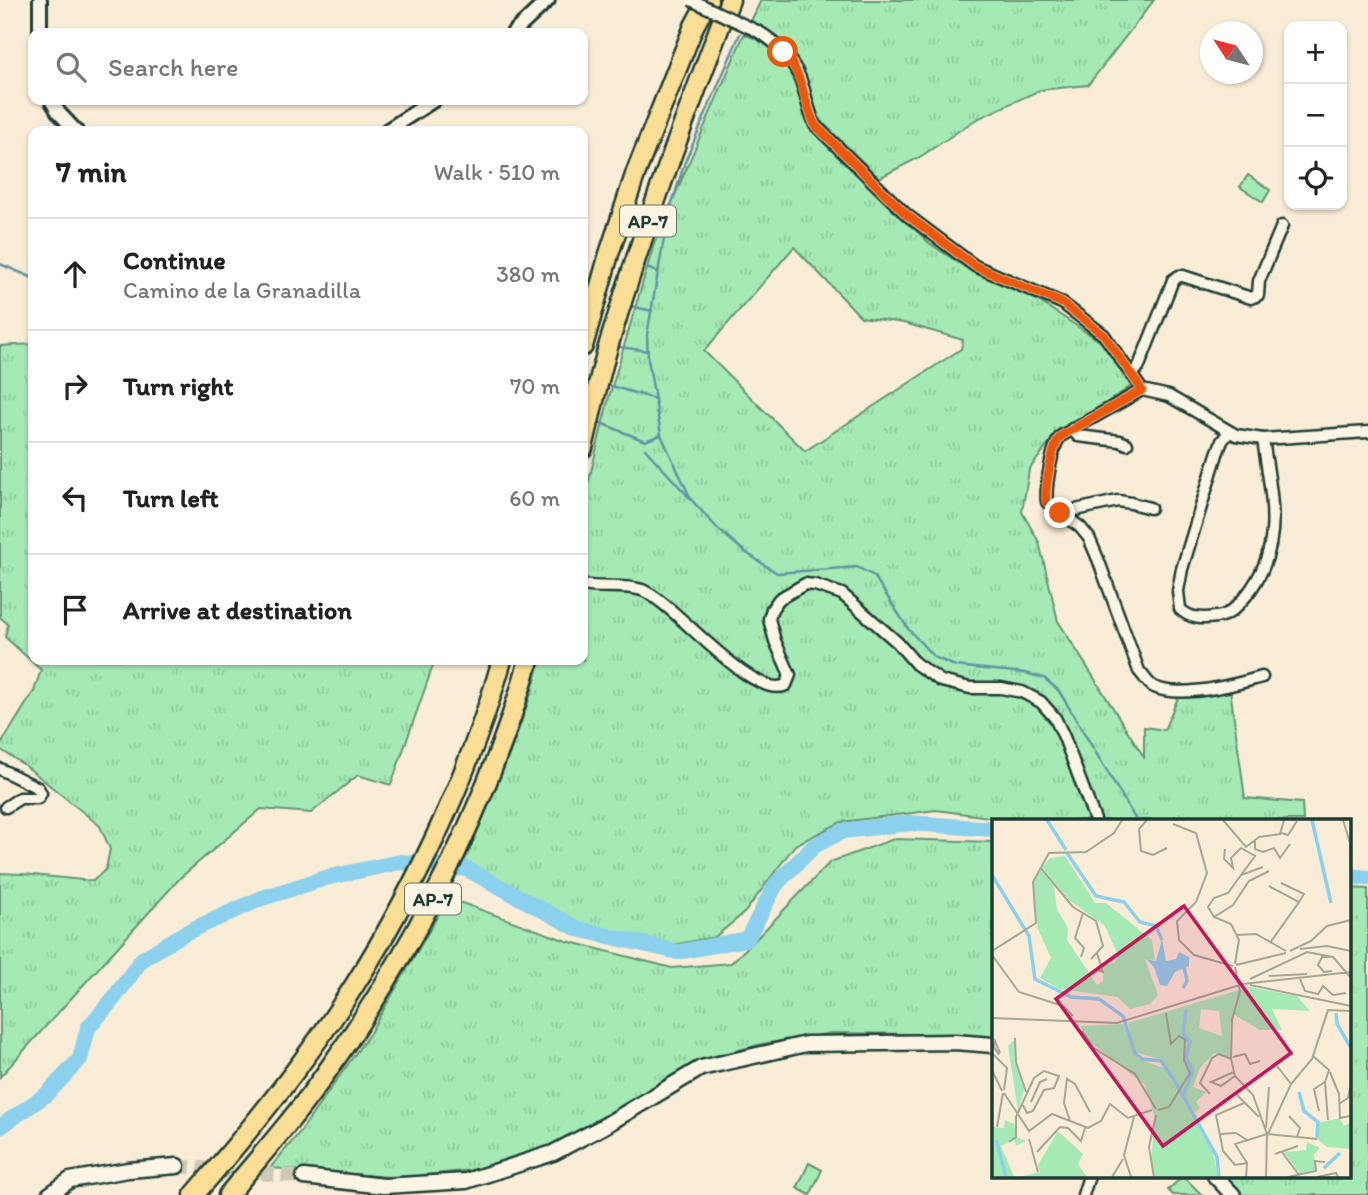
<!DOCTYPE html>
<meta charset="utf-8">
<style>
:root{--surface:#fff;--page:#f6f6f6;--text:#222;--muted:#767676;--line:#e0e0e0}
body{margin:0;font-family:Itim,sans-serif;background:var(--page);color:var(--text)}
.controls{position:absolute;right:21px;top:21px;display:grid;overflow:hidden;border-radius:14px;box-shadow:0 2px 5px #0004}
.controls button{width:63px;height:63px;display:grid;place-items:center;padding:0;border:0;border-bottom:2px solid var(--line);background:var(--surface);color:var(--text);font:35px sans-serif}
.compass{position:absolute;left:1200px;top:21px;width:63px;height:63px;border-radius:50%;background:var(--surface);box-shadow:0 2px 5px #0004;rotate:306deg}
.stop{position:absolute;width:21px;height:21px;margin:-16px;border:5px solid #ea580c;border-radius:50%;background:#fff}
.stop.end{background:#ea580c;border-color:#fff;box-shadow:0 2px 7px #0008}
.list{margin:0;padding:0;list-style:none}
h2{display:flex;justify-content:space-between;align-items:center;height:91px;margin:0;padding:0 28px;font-size:30px}
h2 small{font-size:23px;font-weight:400;color:var(--muted)}
.list li{display:grid;grid-template-columns:46px 1fr auto;gap:21px;align-items:center;box-sizing:border-box;height:112px;padding:0 28px;border-top:2px solid var(--line)}
.list b{display:block;font-size:26px;white-space:nowrap}
.list p{margin:0;font-size:23px;white-space:nowrap;color:var(--muted)}
.list em{font-size:23px;font-style:normal;color:var(--muted)}
.icon{flex:none;width:38px;height:38px;fill:none;stroke:currentColor;stroke-width:2;stroke-linecap:round;stroke-linejoin:round}
.map{position:relative;flex:none;width:1368px;height:1195px;overflow:hidden}
.search{position:absolute;background:var(--surface);box-shadow:0 2px 5px #0004;left:28px;top:28px;width:560px;height:77px;display:flex;align-items:center;gap:18px;box-sizing:border-box;padding:0 24px;border-radius:14px;color:var(--muted);font-size:26px}
.panel{position:absolute;background:var(--surface);box-shadow:0 2px 5px #0004;left:28px;top:126px;width:560px;height:539px;border-radius:14px}
.map>svg:first-child{display:block}
.grass{fill:url(#grass-tufts);stroke:#629474;stroke-width:2;fill-rule:evenodd}
.pitch{fill:#a5eab5;stroke:#629474;stroke-width:2}
.lines{fill:none;stroke-linecap:round;stroke-linejoin:round}
.stream{stroke:#6095a3;stroke-width:2.5}
.river{stroke:#8bd0ed;stroke-width:16}
.secondary-tunnel{stroke:#cecab6;stroke-width:14;stroke-dasharray:14 7;stroke-linecap:butt}
.minor-casing{stroke:#1f3d34;stroke-width:15}
.tertiary-casing{stroke:#1f3d34;stroke-width:18}
.secondary-casing{stroke:#1f3d34;stroke-width:19}
.motorway-casing{stroke:#1f3d34;stroke-width:23}
.minor{stroke:#fcf5e5;stroke-width:10}
.tertiary{stroke:#fcf5e5;stroke-width:12}
.secondary{stroke:#fcf5e5;stroke-width:14}
.motorway{stroke:#fbde96;stroke-width:18}
.minor-bridge-casing{stroke:#1f3d34;stroke-width:15;stroke-linecap:butt}
.minor-bridge{stroke:#fcf5e5;stroke-width:10}
.route{stroke:#ea580c;stroke-width:9}
.labels{text-anchor:middle;stroke-width:5;stroke-linejoin:round;paint-order:stroke}
.shield{fill:#fcf5e5;stroke:#617469;stroke-width:2}
.shield-label{font-size:19px;font-weight:bold;fill:#1f3d34}
.inset-river{fill:none;stroke:#8bd0ed;stroke-width:3.5}
.inset-road{fill:none;stroke:#a2a796;stroke-width:2}
.view{fill:#c2185b;fill-opacity:0.15;stroke:#c2185b;stroke-width:3.5}
.inset-edge{fill:none;stroke:#1f3d34;stroke-width:3.5}
</style>
<div class="map">
<svg width="1368" height="1195" viewBox="0 0 1368 1195">
<defs>
<pattern id="grass-tufts" width="24" height="20" patternUnits="userSpaceOnUse" patternTransform="scale(1.75)"><rect width="24" height="20" fill="#a5eab5"/><path d="M3 7l-1-3M5 7V3M7 7l1-3M15 17l-1-3M17 17v-4M19 17l1-3" fill="none" stroke="#8eca9c"/></pattern>
</defs>
<rect width="100%" height="100%" fill="#faedd7"/>
<filter id="ink" filterUnits="userSpaceOnUse"><feTurbulence type="fractalNoise" baseFrequency=".0143" numOctaves="2"/><feDisplacementMap in="SourceGraphic" scale="14" xChannelSelector="R" yChannelSelector="G"/><feConvolveMatrix kernelMatrix="1 2 1 2 8 2 1 2 1" color-interpolation-filters="sRGB"/></filter>
<g filter="url(#ink)">
<!-- grass -->
<g class="grass">
<path d="M761 0H1154L1088 85 1040 90 975 120 920 157 879 178 821 121 789 50 751 21Z"/>
<path d="M744 34C801 55 791 88 816 133L929 243 971 271 1037 300 1101 342 1134 384 1050 442 1029 470 1022 512 1039 542 1058 621 1144 757V727L1164 730 1178 698 1230 689 1245 798 1302 803 1303 820H1012L936 810 841 822 795 845 745 912 715 937 672 945 583 924 542 904 464 862C493 796 522 729 541 660H583V505L609 397 654 244ZM794 247 861 317 904 323 963 340 961 349 805 451 704 351Z"/>
<path d="M33 344V660H435L391 785 358 775 311 813 261 809 180 878 0 1077V873L23 874 93 881 106 869 110 849 100 826 27 767 0 749V746L34 691 41 670 5 637 8 624 0 617V346Z"/>
<path d="M894 839 993 842V1039L917 1034 832 1033 762 1044 698 1061 630 1102 549 1147 479 1169 402 1178 270 1168 300 1132 370 1033 448 898 567 941 672 968 731 963 756 939 830 862Z"/>
<path d="M1349 888 1368 889V1195H1241L1223 1176H1349Z"/>
</g>
<!-- pitch -->
<g class="pitch">
<path d="M1248 175 1270 190 1263 202 1240 187Z"/>
<path d="M809 1163 822 1170 810 1195 797 1188Z"/>
<path d="M1183 1176 1202 1195H1173L1168 1190Z"/>
</g>
<g class="lines">
<!-- stream -->
<g class="stream">
<path d="M0 264 33 278"/>
<path d="M644 267 657 272"/>
<path d="M631 306 652 311"/>
<path d="M620 347 648 351"/>
<path d="M611 386 655 399"/>
<path d="M601 423 645 441 661 435"/>
<path d="M645 449 718 529 745 552 777 573 857 567 874 576 909 630 934 657 955 666 1025 673 1044 678 1059 691 1136 820"/>
<path d="M690 497 661 435 648 359 647 335 668 216 685 162 740 34"/>
</g>
<!-- river -->
<g class="river">
<path d="M1349 876 1368 878"/>
<path d="M0 1127 47 1094 80 1059 88 1028 114 998 142 959 185 933 262 898 325 878 400 862 467 869 578 929 678 952 747 939 776 884 814 846 843 831 910 823 993 829"/>
</g>
<!-- secondary-tunnel -->
<path class="secondary-tunnel" d="M177 1166 304 1177"/>
<!-- minor casing -->
<g class="minor-casing">
<g id="minor">
<path d="M757 31C778 42 797 64 803 87 807 100 809 112 815 125L907 215 975 266 1062 303 1104 335 1142 390 1169 396 1236 435 1263 439 1368 432"/>
<path d="M1132 375 1139 366 1173 280 1179 276H1183L1251 298 1258 295 1259 281 1282 226"/>
<path d="M1142 390 1061 436C1052 445 1045 488 1047 502L1051 506 1080 527 1089 538 1098 559 1139 671C1144 676 1148 684 1154 687 1180 699 1234 685 1262 677"/>
<path d="M1072 429 1078 436 1120 441 1127 444"/>
<path d="M1229 432 1222 441 1217 454 1182 569 1178 591 1180 609C1190 619 1203 619 1216 617 1230 616 1237 606 1246 596 1286 546 1271 497 1263 439"/>
<path d="M1061 513 1118 501 1131 503 1150 508"/>
<path d="M583 585C602 589 623 584 642 590 674 602 753 702 786 685L790 675 775 641 769 619 772 609 779 599 805 584 815 585 842 594 897 642 916 664 941 681 970 688H1001L1022 692 1041 702 1055 718 1064 737 1095 820"/>
<path d="M0 769 38 788 41 793 38 798H20L6 807"/>
<path d="M1083 1195 1089 1176"/>
</g>
</g>
<!-- tertiary casing -->
<g class="tertiary-casing">
<g id="tertiary">
<path d="M40 33V0"/>
<path d="M513 33 548 0"/>
<path d="M51 100 59 113 76 131"/>
<path d="M386 131 434 100"/>
</g>
</g>
<!-- secondary casing -->
<g class="secondary-casing">
<g id="secondary">
<path d="M1215 1176 1233 1195"/>
<path d="M304 1177 384 1186 466 1181 553 1153 604 1126 701 1068 806 1044 955 1042 993 1045"/>
<path d="M49 1195 70 1180 128 1170 177 1166"/>
</g>
</g>
<!-- motorway casing -->
<g class="motorway-casing">
<g id="motorway">
<path d="M583 346 609 254 636 172 694 26 708 0"/>
<path d="M583 448C592 410 600 371 612 334 646 221 688 110 730 0"/>
<path d="M194 1195C246 1135 297 1073 341 1006 408 905 469 777 502 660"/>
<path d="M228 1195C262 1154 298 1114 328 1070 416 945 487 807 529 660"/>
</g>
</g>
<!-- minor -->
<use href="#minor" class="minor"/>
<!-- tertiary -->
<use href="#tertiary" class="tertiary"/>
<!-- secondary -->
<use href="#secondary" class="secondary"/>
<!-- motorway -->
<use href="#motorway" class="motorway"/>
<!-- minor-bridge casing -->
<g class="minor-bridge-casing">
<path id="minor-bridge" d="M691 0 757 31"/>
</g>
<!-- minor-bridge -->
<use href="#minor-bridge" class="minor-bridge"/>
</g>
</g>
<g class="lines" filter="url(#ink)">
<!-- route -->
<path class="route" d="M783 52C803 73 803 100 815 125L907 215 975 266 1062 303 1104 335 1142 390 1061 436C1052 445 1045 488 1046 502L1060 513"/>
</g>
<g class="labels">
<!-- shield labels -->
<g class="shield">
<rect x="620" y="205.5" width="56" height="31" rx="5"/>
<rect x="405" y="883.5" width="56" height="31" rx="5"/>
</g>
<g class="shield-label">
<text x="648" y="228">AP-7</text>
<text x="433" y="906">AP-7</text>
</g>
</g>
<!-- overview -->
<g transform="translate(992 819)">
<rect width="359" height="359" fill="#faedd7"/>
<path d="M73 37 103 84H114L160 121 163 141 153 140 166 176 158 185 138 190 126 178 68 170 48 159 59 139 45 108 41 65 49 50 62 67 65 90 76 109 75 121 105 166 111 162 112 145 123 144 126 136 113 107 77 81 50 48 58 39ZM257 168 305 177 318 192 280 190 290 211H268L241 195 245 180 238 206 239 239 222 234 208 249 201 268 214 273 204 283 208 289 203 294 170 241 143 233 136 204ZM209 190 227 192 230 217 207 209ZM131 205 146 240 172 249 185 267 221 333 226 358H163L159 342 163 299 153 266 97 222 88 207ZM23 220V242L32 271 26 292 16 227ZM348 299 352 307 359 304V330L335 328 324 319 326 304ZM13 301 22 305 25 318 34 322 24 327 22 320 9 327 22 358H0V308L12 309ZM66 312 91 335 86 345 95 358H27L48 353 46 346ZM315 323 328 329 322 335 324 352 308 355 292 333 314 331Z" fill="#a5eab5" fill-rule="evenodd"/>
<path d="M170 120 174 142 184 140 187 133 197 138V147L183 153 175 167 168 166 162 148 154 140 164 142Z" fill="#8bd0ed"/>
<path class="inset-river" d="M55 1 74 31M320 1 339 84M75 34 104 77 132 83 148 103 164 107 170 121M0 56 37 117 43 160 79 178 107 180 131 197 143 234 150 240 169 242 184 264 225 338 227 358M191 169 195 162 192 148M344 194 345 205 359 229M307 273 312 292 326 303 325 318M191 277 201 252 194 239 198 223 191 215 194 191M4 321 14 358M332 349 348 334"/>
<path class="inset-road" d="M155 1 147 10 149 32 161 36 175 29M231 1 254 28 267 18 288 15 292 1M351 1 358 24 359 78M181 5 204 14 215 54 204 83 185 102 187 121 202 136 241 147M289 14 296 16 305 2M263 22V30L271 33 282 29 288 39 298 25M233 30 232 40 241 49 239 39 249 29 263 37 249 56M48 48 81 88 104 102 111 127 99 140M289 64 312 75 307 83M277 67 307 83 278 124M222 98 241 86 257 62 277 52M244 116 264 115 294 132M308 130 335 127 359 132M0 132 44 104 41 63 57 34 94 33 122 14 130 1M298 132 319 122 335 107 359 101M105 134 111 153 106 151M0 136 27 173 71 187 81 197M89 138 92 129 83 119 91 94M338 138H330L326 146 332 153 340 152M243 145 247 121 239 105 222 98 216 88 222 79 236 74 249 56 271 48M244 146 294 134M243 148 248 172 240 201 239 240 243 257 261 276 275 315 274 358M277 157 315 155M258 160 315 133 341 138 359 159M308 160 313 172 326 175 331 167 341 176 354 174M258 166 359 187M0 199 125 204 251 165 359 153M90 212 102 229 143 255 164 290M23 219 24 243 34 273M0 234 15 249 12 271M7 236 2 228 3 222 8 234M321 237 337 251 333 263 336 301M241 238 253 235 258 245 268 242M285 247 299 265M0 251 10 272M242 253 219 263 229 267 243 257M338 253 347 275 348 299 358 297M12 274 37 312 60 295 96 309 109 302 118 285 136 299 160 291M218 275 208 264 220 239 227 235 239 240M245 276 267 298M39 283 48 263 55 260M252 284 224 296 231 332 243 346 255 344M347 285 356 279 359 264M166 291 177 288 198 254 192 241 193 220 187 217 179 225 174 194M327 292 322 270 333 263M297 297 308 309 305 318M78 302 72 284 75 260 83 265 98 293M5 308 11 274M274 309 277 268M228 315 244 314 255 321M276 315 299 265 320 240 336 191 359 192M37 320 46 353M17 323 24 318V298L42 259 52 252 67 257 62 269 52 271 41 292 35 294 31 286M45 333 68 308 76 309 89 322 93 309M290 333 307 356M283 335 306 327M120 358 131 340M139 358 132 336 142 298M162 358 157 328 164 296M254 358 255 344 243 325 275 315 325 320M296 358 324 352 323 342 333 343M325 358 344 354 346 358"/>
<path class="view" d="M192 87 299 234 171 327 64 180Z"/>
<rect width="359" height="359" class="inset-edge"/>
</g>
</svg>
<div class="controls">
<button>+</button>
<button>−</button>
<button><svg class="icon" aria-label="locate" viewBox="0 0 24 24"><circle cx="12" cy="12" r="6"/><path d="M12 2v4M12 18v4M2 12h4M18 12h4"/></svg></button>
</div>
<svg class="compass" viewBox="-18 -18 36 36"><path d="M0-13l5 13h-10z" fill="#e53935"/><path d="M0 13l5-13h-10z" fill="#767676"/></svg>
<div class="stop" style="left:783px;top:52px"></div>
<div class="stop end" style="left:1060px;top:513px"></div>
<div class="search"><svg class="icon" aria-label="search" viewBox="0 0 24 24"><circle cx="10" cy="10" r="6"/><path d="M15 15l6 6"/></svg>Search here</div>
<section class="panel">
<h2>7 min<small>Walk · 510 m</small></h2>
<ul class="list">
<li><svg class="icon" aria-label="ahead" viewBox="0 0 24 24"><path d="M12 20V5M6 11l6-6 6 6"/></svg><div><b>Continue</b><p>Camino de la Granadilla</p></div><em>380 m</em></li>
<li><svg class="icon" aria-label="right" viewBox="0 0 24 24"><path d="M7 20v-9h11M14 6l5 5-5 5"/></svg><div><b>Turn right</b></div><em>70 m</em></li>
<li><svg class="icon" aria-label="left" viewBox="0 0 24 24"><path d="M17 20v-9H6M10 6l-5 5 5 5"/></svg><div><b>Turn left</b></div><em>60 m</em></li>
<li><svg class="icon" aria-label="arrive" viewBox="0 0 24 24"><path d="M6 21V4h12l-3 4 3 4H6"/></svg><div><b>Arrive at destination</b></div></li>
</ul>
</section>
</div>
